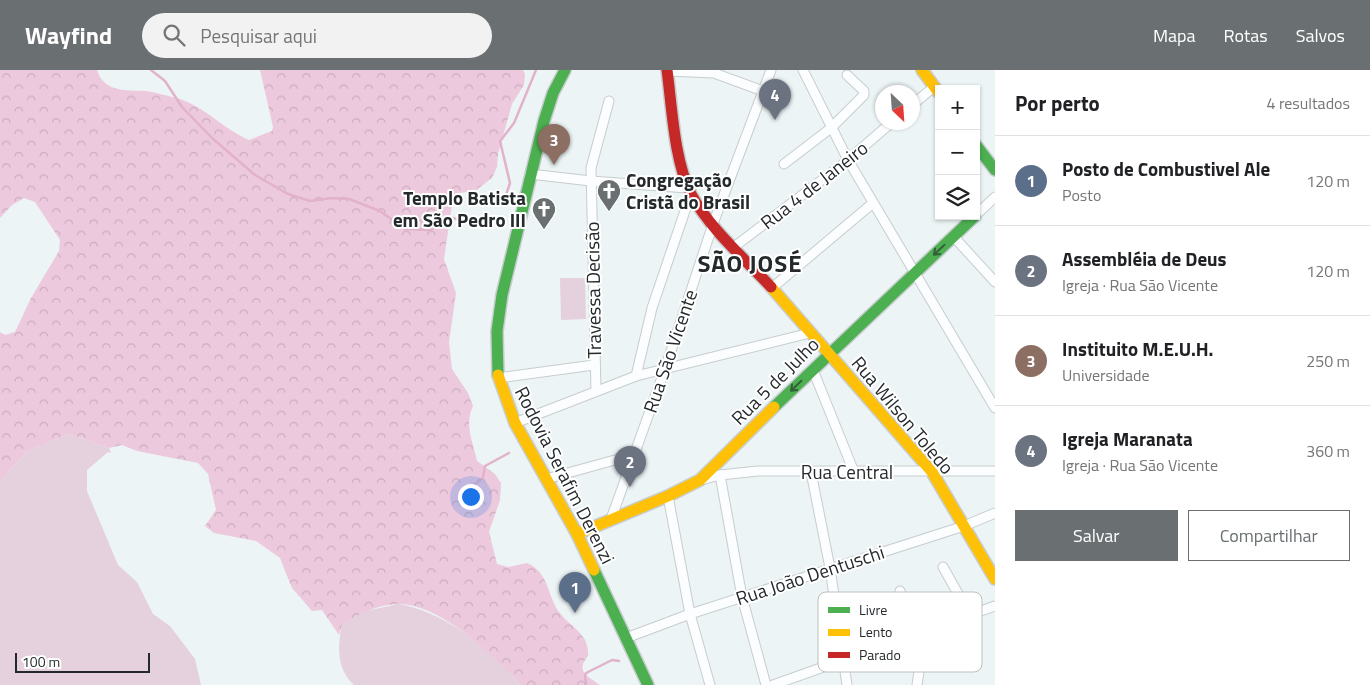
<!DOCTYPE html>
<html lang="pt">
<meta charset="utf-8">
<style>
:root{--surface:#fff;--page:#f2f2f2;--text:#202124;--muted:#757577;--line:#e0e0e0;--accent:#6a7072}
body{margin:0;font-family:"Titillium Web",sans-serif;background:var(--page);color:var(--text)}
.controls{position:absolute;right:15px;top:15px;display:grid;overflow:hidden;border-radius:0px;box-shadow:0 1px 4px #0004}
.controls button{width:45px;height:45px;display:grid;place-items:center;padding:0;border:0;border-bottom:1px solid var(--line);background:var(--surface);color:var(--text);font:25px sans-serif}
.compass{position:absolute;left:875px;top:15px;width:45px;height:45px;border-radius:50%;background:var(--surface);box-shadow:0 1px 4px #0004;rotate:155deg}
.scale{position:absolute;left:15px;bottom:12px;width:135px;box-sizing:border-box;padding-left:5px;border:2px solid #24292b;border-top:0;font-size:14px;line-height:18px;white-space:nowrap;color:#24292b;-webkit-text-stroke:4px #fff;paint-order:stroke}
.you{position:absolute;left:470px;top:426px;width:18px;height:18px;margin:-12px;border:4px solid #fff;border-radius:50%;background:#1a73e8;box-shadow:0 0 0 8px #1a73e833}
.badge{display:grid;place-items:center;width:32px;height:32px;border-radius:50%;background:var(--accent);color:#fff;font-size:16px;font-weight:700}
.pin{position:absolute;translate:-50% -41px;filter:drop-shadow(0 1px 2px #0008)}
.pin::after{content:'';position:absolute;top:26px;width:18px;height:15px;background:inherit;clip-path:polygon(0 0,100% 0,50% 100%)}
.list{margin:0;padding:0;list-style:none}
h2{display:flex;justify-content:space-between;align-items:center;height:65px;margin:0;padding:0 20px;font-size:21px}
h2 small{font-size:16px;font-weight:400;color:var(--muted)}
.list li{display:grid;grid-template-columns:32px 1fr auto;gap:15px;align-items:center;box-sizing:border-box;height:90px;padding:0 20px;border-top:1px solid var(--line)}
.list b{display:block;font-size:19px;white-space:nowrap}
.list p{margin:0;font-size:16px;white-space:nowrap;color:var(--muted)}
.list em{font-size:16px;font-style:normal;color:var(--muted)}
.actions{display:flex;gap:10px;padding:15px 20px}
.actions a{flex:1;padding:11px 0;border:1px solid var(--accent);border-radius:0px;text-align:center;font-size:18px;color:var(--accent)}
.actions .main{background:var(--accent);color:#fff}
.icon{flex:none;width:28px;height:28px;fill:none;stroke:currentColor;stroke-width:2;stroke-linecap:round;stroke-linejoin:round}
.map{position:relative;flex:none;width:995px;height:615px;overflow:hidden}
header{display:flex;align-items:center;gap:30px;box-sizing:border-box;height:70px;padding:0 25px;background:var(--accent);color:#fff}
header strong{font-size:24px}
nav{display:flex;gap:28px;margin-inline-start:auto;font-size:18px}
.search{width:350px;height:45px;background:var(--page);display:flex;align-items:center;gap:12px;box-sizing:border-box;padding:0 18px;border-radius:28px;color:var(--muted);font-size:19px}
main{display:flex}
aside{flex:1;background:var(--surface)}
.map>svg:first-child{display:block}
.grass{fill:#e5d0dd}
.forest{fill:url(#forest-crowns)}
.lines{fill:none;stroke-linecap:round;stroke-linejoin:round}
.stream{stroke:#e2b2cb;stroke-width:2.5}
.street-casing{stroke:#c7cdce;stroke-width:11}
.fast-casing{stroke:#c7cdce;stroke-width:14}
.slow-casing{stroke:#c7cdce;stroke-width:14}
.jam-casing{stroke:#c7cdce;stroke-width:14}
.street{stroke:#fcfdfe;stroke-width:9}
.fast{stroke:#4caf50;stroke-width:11}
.slow{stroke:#ffc107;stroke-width:11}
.jam{stroke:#c62828;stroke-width:11}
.oneway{stroke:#345f3a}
.labels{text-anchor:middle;stroke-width:4;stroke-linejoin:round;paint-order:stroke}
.poi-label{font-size:19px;font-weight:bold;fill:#24292b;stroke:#fff;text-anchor:start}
.street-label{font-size:19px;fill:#24292b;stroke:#fff}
.district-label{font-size:24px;font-weight:bold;letter-spacing:1px;fill:#24292b;stroke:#fff}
.key{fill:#fff;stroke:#bdbfbf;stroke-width:1}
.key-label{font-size:14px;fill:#24292b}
</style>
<header>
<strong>Wayfind</strong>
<div class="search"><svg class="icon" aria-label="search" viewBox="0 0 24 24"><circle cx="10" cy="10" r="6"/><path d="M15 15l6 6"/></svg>Pesquisar aqui</div>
<nav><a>Mapa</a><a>Rotas</a><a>Salvos</a></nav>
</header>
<main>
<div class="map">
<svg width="995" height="615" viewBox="0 0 995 615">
<defs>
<pattern id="forest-crowns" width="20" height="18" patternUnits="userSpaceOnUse" patternTransform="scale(1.25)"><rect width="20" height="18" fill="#edc9dd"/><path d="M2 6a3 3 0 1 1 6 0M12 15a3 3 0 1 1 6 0" fill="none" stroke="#cbadbe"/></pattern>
</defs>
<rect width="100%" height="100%" fill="#ecf4f6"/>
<!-- grass -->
<g class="grass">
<path d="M560 208H585L586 249 561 250Z"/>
<path d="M69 364 109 378 111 383 108 382 87 400V421L118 495 137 512 153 544 170 556 195 589 201 615H0V412L27 381Z"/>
<path d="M399 534C447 543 489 578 520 615H354C337 600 337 577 342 555L361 542Z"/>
</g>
<!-- forest -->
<path class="forest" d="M0 0H97C104 23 127 20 146 21 154 22 164 25 172 27 202 33 221 58 249 70L272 61 273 57 260 0H523L525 4 524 15 512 34 498 84 497 97 492 108 475 121 459 123 452 135 444 189 456 223 449 272 452 299 468 323 473 336C464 355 473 372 477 391L495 404 501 413 500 430 489 462 497 494 508 497 527 493C549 502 547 525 559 542 570 557 590 564 588 586 575 601 587 606 600 615H520C495 586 439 533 398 534 377 535 359 543 342 555L339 565 322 540 312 541 292 518 280 488 256 471 214 463 205 456 216 440 208 404 198 393 137 381 122 375 109 378 69 364 27 381 0 412V262L5 265 15 262 31 228 59 181 60 170 35 132 24 128 12 135 0 148Z"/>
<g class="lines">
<!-- stream -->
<g class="stream">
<path d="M151 0 165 11 182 37 212 68 255 105 288 124 310 131 332 128 349 129 380 141 405 159 431 160 449 147 468 152"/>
<path d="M501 70 514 53 536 0"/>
<path d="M500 71 510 113 506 125"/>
<path d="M459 426 483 408 485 396 509 383"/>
<path d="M586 615 585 604 588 602 612 590 619 591"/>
</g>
<!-- street casing -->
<g class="street-casing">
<g id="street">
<path d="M803 0 848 90 995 338"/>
<path d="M667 1 714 3 763 21"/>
<path d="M912 35 934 17"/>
<path d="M784 94 831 58 864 25V21L847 5"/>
<path d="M530 104 591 111 688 118"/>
<path d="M976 145 995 127"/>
<path d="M954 167 995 212"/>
<path d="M734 177 848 90 892 52"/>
<path d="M772 218 873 133"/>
<path d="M813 300 854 402"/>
<path d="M636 306 652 238 691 123"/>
<path d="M498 308 594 295"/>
<path d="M596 321 591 98 609 31"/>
<path d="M515 353 636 306 810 263"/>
<path d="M811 402 830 498 847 615"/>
<path d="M720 405 742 527 766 615"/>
<path d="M546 409 633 385"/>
<path d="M701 410 720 405 758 401H995"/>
<path d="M668 426 690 544 710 615"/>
<path d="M611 449 665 299 713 154 771 0"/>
<path d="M943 497 970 545"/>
<path d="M900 521 917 565"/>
<path d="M626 568 690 544 964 456 995 443"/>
<path d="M773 615 995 536"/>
<path d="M917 615 925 562"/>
</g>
</g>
<!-- fast casing -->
<g class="fast-casing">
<g id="fast">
<path d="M976 75 995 100"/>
<path d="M498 305 497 261 502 225 544 51 553 23 565 0"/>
<path d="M774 337 975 146"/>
<path d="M594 500 648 615"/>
</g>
</g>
<!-- slow casing -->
<g class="slow-casing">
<g id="slow">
<path d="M922 0 939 23"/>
<path d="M771 217 932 402 995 509"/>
<path d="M498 305 515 353 577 464 594 500"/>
<path d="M577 464 668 426 700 410 774 337"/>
</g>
</g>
<!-- jam casing -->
<g class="jam-casing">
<path id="jam" d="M667 0C672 37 674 90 691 124 710 159 744 188 771 217"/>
</g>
<!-- street -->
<use href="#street" class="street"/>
<!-- fast -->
<use href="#fast" class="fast"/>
<!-- slow -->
<use href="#slow" class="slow"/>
<!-- jam -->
<use href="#jam" class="jam"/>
</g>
<!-- one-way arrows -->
<defs><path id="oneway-shaft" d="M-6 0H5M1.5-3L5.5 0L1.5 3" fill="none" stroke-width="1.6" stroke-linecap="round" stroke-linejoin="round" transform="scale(1.25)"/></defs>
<g class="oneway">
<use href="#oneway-shaft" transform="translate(939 180) rotate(137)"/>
<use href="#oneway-shaft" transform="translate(796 316) rotate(136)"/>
</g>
<!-- icons -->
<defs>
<g id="church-pin" transform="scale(1.25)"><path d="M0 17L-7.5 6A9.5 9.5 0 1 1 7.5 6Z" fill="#6a7072" stroke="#fff"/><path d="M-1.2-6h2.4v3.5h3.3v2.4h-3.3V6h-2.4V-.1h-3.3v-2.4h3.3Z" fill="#fff"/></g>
</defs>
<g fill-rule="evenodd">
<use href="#church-pin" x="609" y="121"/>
<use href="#church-pin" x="544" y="139"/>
</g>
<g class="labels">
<!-- poi labels -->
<g class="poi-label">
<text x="626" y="117">Congregação<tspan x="626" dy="22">Cristã do Brasil</tspan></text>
<text x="526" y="135" text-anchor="end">Templo Batista<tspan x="526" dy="22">em São Pedro III</tspan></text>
</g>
<!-- street labels -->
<g class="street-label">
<text transform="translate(814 115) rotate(-38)" y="7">Rua 4 de Janeiro</text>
<text transform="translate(593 220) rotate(-91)" y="7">Travessa Decisão</text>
<text transform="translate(670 281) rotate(-71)" y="7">Rua São Vicente</text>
<text transform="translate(775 311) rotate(-45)" y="7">Rua 5 de Julho</text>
<text transform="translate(903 345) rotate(50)" y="7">Rua Wilson Toledo</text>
<text x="847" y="409">Rua Central</text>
<text transform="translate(565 405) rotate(63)" y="7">Rodovia Serafim Derenzi</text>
<text transform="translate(810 505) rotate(-18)" y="7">Rua João Dentuschi</text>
</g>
<!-- district labels -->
<g class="district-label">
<text x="750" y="202">SÃO JOSÉ</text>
</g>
</g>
<!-- legend -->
<rect x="818" y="522" width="164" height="80" rx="8" class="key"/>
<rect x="828" y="537" width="22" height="6" fill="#4caf50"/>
<rect x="828" y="559" width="22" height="7" fill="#ffc107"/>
<rect x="828" y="582" width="22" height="6" fill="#c62828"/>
<g class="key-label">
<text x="859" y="545">Livre</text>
<text x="859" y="567">Lento</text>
<text x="859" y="590">Parado</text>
</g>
</svg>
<div class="controls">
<button>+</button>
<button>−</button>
<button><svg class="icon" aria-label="layers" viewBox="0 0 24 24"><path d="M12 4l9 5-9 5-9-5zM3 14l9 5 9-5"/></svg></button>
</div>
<svg class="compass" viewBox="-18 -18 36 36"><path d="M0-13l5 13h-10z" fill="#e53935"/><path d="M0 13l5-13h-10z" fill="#757577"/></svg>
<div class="scale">100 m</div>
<div class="you"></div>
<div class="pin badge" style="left:575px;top:543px;background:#5c6f8a">1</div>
<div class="pin badge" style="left:630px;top:417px;background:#6b7280">2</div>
<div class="pin badge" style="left:554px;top:95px;background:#8d6e63">3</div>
<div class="pin badge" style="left:775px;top:50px;background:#6b7280">4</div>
</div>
<aside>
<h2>Por perto<small>4 resultados</small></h2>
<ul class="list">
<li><span class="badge" style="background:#5c6f8a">1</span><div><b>Posto de Combustivel Ale</b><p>Posto</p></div><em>120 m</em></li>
<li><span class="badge" style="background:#6b7280">2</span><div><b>Assembléia de Deus</b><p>Igreja · Rua São Vicente</p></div><em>120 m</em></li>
<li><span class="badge" style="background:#8d6e63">3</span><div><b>Instituito M.E.U.H.</b><p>Universidade</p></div><em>250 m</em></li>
<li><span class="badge" style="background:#6b7280">4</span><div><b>Igreja Maranata</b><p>Igreja · Rua São Vicente</p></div><em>360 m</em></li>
</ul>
<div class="actions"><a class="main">Salvar</a><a>Compartilhar</a></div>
</aside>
</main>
